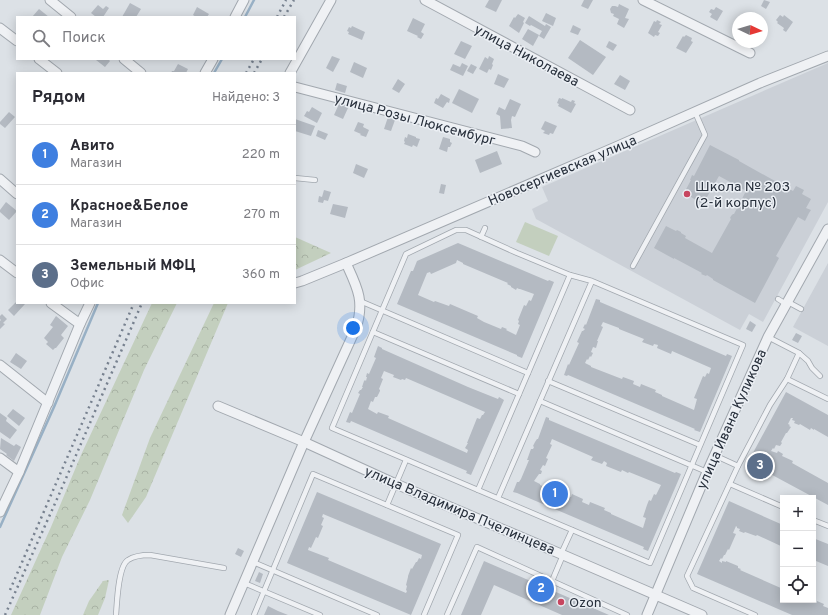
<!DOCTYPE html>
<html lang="ru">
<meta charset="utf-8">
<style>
:root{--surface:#fff;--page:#f2f2f3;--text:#2b2b33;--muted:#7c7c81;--line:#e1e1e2;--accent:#db2777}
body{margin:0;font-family:Overpass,sans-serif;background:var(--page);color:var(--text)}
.controls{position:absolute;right:12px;bottom:12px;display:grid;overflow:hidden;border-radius:0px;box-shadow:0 2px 10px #0003}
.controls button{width:36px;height:36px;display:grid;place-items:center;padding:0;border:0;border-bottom:1px solid var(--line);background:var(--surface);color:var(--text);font:20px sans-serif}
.compass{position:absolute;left:732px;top:12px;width:36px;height:36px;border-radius:50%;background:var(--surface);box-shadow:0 2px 10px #0003;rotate:94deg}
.you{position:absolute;left:353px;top:328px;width:14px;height:14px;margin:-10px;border:3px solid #fff;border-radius:50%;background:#1a73e8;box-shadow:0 0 0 6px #1a73e833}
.badge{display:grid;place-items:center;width:26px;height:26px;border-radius:50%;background:var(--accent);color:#fff;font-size:13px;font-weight:700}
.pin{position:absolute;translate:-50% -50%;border:2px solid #fff;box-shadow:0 1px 4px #0006}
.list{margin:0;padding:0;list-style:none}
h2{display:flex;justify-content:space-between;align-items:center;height:52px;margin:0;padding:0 16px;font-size:17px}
h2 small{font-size:13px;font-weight:400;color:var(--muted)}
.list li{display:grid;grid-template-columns:26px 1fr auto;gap:12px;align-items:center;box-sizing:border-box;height:60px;padding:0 16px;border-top:1px solid var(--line)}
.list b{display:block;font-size:15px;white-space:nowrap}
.list p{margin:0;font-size:13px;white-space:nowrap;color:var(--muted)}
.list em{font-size:13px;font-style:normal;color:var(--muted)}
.icon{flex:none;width:22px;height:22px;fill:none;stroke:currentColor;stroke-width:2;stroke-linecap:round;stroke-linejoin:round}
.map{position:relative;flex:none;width:828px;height:615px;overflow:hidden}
.search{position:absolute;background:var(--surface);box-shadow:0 2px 10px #0003;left:16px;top:16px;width:280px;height:44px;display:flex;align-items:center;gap:10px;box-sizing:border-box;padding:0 14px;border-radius:0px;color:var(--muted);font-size:15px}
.panel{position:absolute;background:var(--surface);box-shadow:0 2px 10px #0003;left:16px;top:72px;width:280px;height:232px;border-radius:0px}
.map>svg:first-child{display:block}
.built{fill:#cbd0d7}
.forest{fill:url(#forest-crowns)}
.park{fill:#c3cfbe}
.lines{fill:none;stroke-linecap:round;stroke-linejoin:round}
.stream{stroke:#98b0c5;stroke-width:2.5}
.building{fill:#b4bac2;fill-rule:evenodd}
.service-casing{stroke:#a2a8af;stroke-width:6}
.minor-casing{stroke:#a2a8af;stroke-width:11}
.service{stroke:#eff1f4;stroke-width:4.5}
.minor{stroke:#eff1f4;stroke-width:9}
.rail{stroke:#77818f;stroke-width:2.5;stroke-dasharray:2 4;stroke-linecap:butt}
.poi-dot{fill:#c7455f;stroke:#ebeff4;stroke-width:1.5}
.labels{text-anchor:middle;stroke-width:3;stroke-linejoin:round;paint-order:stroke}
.street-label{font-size:14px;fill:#272f3b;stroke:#ebeff4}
.poi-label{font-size:14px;fill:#272f3b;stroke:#ebeff4;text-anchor:start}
</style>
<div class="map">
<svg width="828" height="615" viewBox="0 0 828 615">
<defs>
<pattern id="forest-crowns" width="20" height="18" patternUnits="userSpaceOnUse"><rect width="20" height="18" fill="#c3cfbe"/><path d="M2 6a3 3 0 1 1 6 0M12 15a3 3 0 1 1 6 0" fill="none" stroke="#a8b2a4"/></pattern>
</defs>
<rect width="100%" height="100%" fill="#dce1e6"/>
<!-- built -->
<g class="built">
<path d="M828 63V202L763 322 749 314 740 330 536 219 532 209 548 201 542 187Z"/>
<path d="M828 263V346L793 327Z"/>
</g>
<!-- forest -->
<g class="forest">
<path d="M295 237 331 253 295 270Z"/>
<path d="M152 303H177L144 370 90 500 62 557 40 615H11L51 527 81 455Z"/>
<path d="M214 303H228L146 497 128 523 122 515 150 438Z"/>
<path d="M109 580 105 598 98 615H83L89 601 103 581Z"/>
</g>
<!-- park -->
<path class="park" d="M525 222 558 236 549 256 516 242Z"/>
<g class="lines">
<!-- stream -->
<g class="stream">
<path d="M245 17 254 0"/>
<path d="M214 73 222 59"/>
<path d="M0 527 54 407 98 303"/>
</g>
</g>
<!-- building -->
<g class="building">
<path d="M489 0H502L496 12 485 7Z"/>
<path d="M584 0H593L588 9 581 6Z"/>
<path d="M764 0 770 2 766 9 761 6Z"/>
<path d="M130 3 141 9 136 17H122Z"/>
<path d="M619 4 629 9 625 18 629 19 624 28 617 24 619 19 613 16 614 14 611 13 610 9 612 6H615L618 7Z"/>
<path d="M98 5 103 9 106 6 109 8 103 17H96L91 13Z"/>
<path d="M197 7 209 14 207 17H196L193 15Z"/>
<path d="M716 7 723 11 717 21 710 17 712 14 709 12 711 9 714 10Z"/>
<path d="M39 9 49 17H32Z"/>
<path d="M546 13 556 18 553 26 542 21Z"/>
<path d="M518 14 525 18 523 22 524 23 519 33 509 26 514 17 515 18Z"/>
<path d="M780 15 783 17 784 15 793 22 786 32 783 30 784 28 777 23 778 22 776 20Z"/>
<path d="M529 16 545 26 546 24 551 27 544 39 539 36 542 31 531 25 530 26 525 23Z"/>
<path d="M413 18 425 24 421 32 424 34 421 39 417 37 418 36 407 31Z"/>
<path d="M657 20 661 22 659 24 662 25 658 32 660 33 658 36 655 35 654 37 648 33 654 21 656 22Z"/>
<path d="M573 25 581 29 578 35 570 32Z"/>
<path d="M352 26 365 32 362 40 348 34 349 32 347 31 349 27 351 28Z"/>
<path d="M528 29 539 35 533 46 522 39Z"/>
<path d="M686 35 692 38 691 41 693 42 686 53 676 48 683 36 684 37Z"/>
<path d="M580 40 606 57 593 75 568 58Z"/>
<path d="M461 41 472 46 465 59 454 54Z"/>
<path d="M609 41 617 45 613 51 606 47Z"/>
<path d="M332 56 340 59 333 72 326 68Z"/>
<path d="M489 56 494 59 492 64 493 65 491 70 489 69 487 73 479 69 485 57 488 59Z"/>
<path d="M97 59H109V60L110 61 105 67 96 60Z"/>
<path d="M354 62 367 68 363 78 350 72Z"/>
<path d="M462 63 468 66 463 76 450 70 453 64 460 67Z"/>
<path d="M178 64 188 69 186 73H171L172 71H174Z"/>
<path d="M471 64 477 67 473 74 467 71Z"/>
<path d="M498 74 509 79 504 88 494 84Z"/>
<path d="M620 75 630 81 625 90 614 84Z"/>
<path d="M398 79 405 84 399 93 392 89Z"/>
<path d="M337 83 347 86 345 93 335 90Z"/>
<path d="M459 89 479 99 472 113 452 103Z"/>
<path d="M441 94 450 99 449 103 447 102 443 108 434 103 436 98 438 99Z"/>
<path d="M559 98 562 99V98L571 102 572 100 575 101 574 103 576 104 571 113 558 106 559 104 557 103Z"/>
<path d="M510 99 521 104 515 117 512 116 511 120 512 128 501 129 500 116 496 114 499 107 505 110Z"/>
<path d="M339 104 348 108 343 119 334 115Z"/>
<path d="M312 107 322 113 317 123 304 116 307 111 309 112Z"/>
<path d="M9 112 15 117 5 128 0 124V122Z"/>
<path d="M388 117 395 120 391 131 384 129Z"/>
<path d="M295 119 315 126 311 136 295 131Z"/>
<path d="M545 121 557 126 553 134 550 133 549 135 543 133 545 131 541 129Z"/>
<path d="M358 122 364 124 363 127 369 130 366 137 360 135 361 134 354 131Z"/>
<path d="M318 130 328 134 325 140 316 136Z"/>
<path d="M408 134 416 137V138L420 139 417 147 413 145 412 147 404 144 405 142 404 141 405 137 407 138Z"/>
<path d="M443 137 450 139V142L452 143 450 147H448L447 152 439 149Z"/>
<path d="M710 145 739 160V161L793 191 796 186 804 190 802 194 811 199 806 208 811 210 809 213 805 221 798 217 776 256 779 258 755 303 713 280V279L707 275 706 276 701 274 702 273 674 258V259L654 248 666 226 676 231 677 230 681 232V233L686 236 685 238 712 253 731 219 730 218 731 216 733 214H734L746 191 734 184V185L729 183 730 182 719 176 703 204 684 193 691 180H690L692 175 694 176Z"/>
<path d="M497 151 502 164 480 173 475 160Z"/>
<path d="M356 164 368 169 364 178 353 173Z"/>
<path d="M441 184 446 185 444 194 439 193Z"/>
<path d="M324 190 331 192 328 201 324 200 323 203 318 202 319 196 322 197Z"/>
<path d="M6 202 17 211 9 220 0 212V210Z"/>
<path d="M333 204 348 207 345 218 330 214Z"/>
<path d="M458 243 548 281 549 280 554 282 522 358 517 356V355L397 304 411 271H413L417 261ZM457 260 463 263V264L508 283 507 284 511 286V287L516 290 517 288 519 289H520L534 294 531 301 529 300 526 306 524 305 518 320 519 321 518 324 520 325 516 335 506 330 507 329 502 327 501 329 484 322 477 318 478 316 450 304 449 306 435 301 434 302 418 295 427 273 430 272 431 274 456 263Z"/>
<path d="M596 299 600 300V302L640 319 726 356 727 354 732 356 700 432 694 430 695 429 568 375 567 376 564 375 568 364 569 365 579 343 577 342 582 331H583L585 329 583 328 585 324 586 325ZM603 322 619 328V329L644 339 642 342 653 346 654 344 658 345 657 348 671 354 672 351 711 368 709 374 707 373 705 377 703 376 694 398 697 399 694 410 662 396V395L655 392 656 390 641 384 640 387 633 384 634 381 623 377 622 379 591 367V366L585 363 587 359 588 360 590 356 591 357 593 353 591 352 593 347 596 348 598 341H597L603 327 601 326Z"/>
<path d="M17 301V303H24L25 304 14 316 8 310Z"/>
<path d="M2 314 7 319 3 323 5 324 0 329V321L1 320 0 319V316Z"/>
<path d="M56 316 68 326 61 335 64 338 56 348H55L53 350 46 344 48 342 44 338 53 327 50 325Z"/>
<path d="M750 321 756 325 752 332 746 329Z"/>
<path d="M796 333 802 336 798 343 792 340Z"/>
<path d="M378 346 382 348V349L468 387 498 399 499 397 504 400 471 475 466 473 467 471 351 421 350 423 346 422 350 412 352 413 360 394 358 393 360 390H361L363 387H362L364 381 365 380 366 381 367 377H366L367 373 369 374 376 358 374 357ZM384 371 394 375 393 377 401 380 402 379 405 380 406 378 485 412 483 415H482L480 419 477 418 467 443H468L465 448 468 450 467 453 388 418 389 416 378 412 377 414 368 409 371 401 373 402 375 397H377L380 391V390L379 389 383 379 381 378Z"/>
<path d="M16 353 27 361 21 369 10 362Z"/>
<path d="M786 392 828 415V437L814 429V430L811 428 810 430 800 424 799 425 794 423 795 421 792 420 793 418H791L788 424 790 425 789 426 791 427 787 433H786L781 442 782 443 780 446 776 445 774 449 773 448 771 451 777 453 778 451 783 454 782 456 793 461 792 463 828 483V505L748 462Z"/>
<path d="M13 409 25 418 19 426 7 416Z"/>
<path d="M0 413 7 418 6 421 17 430 10 439 0 432Z"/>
<path d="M546 417 549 418V420L675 473 676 472 681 474 648 551 643 549 644 547 517 493 513 492 517 482H519L521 479 529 460H527L531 449H533L534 447 533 446 535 442 537 439H538ZM552 439 593 457 591 460 602 464 604 461 607 463 606 466 621 472 622 470 628 473 629 472 661 485 656 495 654 494 651 501 649 500 647 505 643 517 646 518 643 528 611 514V513L604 510 605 508 590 502 589 505 582 502 583 499 572 494 571 497 540 485V484L534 481 539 474H541L542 471 540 470 543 465 545 466 548 459 546 458 552 445 550 444Z"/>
<path d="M1 438 14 446 16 444 21 447 14 461 6 455 7 454 0 449Z"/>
<path d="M317 492 441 544 411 615 287 563ZM323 514 422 555 421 559 419 558 417 562H416L412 569 411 568 408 576V577L406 585 407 586 406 590 407 591 406 593 328 560 329 558 308 550 309 547 311 548 316 537 318 538 323 526 321 525 324 518 322 517Z"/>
<path d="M729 501 783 525V547L757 535 756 536 745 532 744 533 739 531 740 529 737 528V527L736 526 733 533 736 534 729 550 728 549 725 555H724L722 559 721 558 719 561 722 563V561L726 562V561L738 566V568L741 569 740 570 783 589V600H811L817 603V601L824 604 823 606 828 608V615H792L697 574Z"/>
<path d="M813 538 828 544V566L816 561V563L813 562Z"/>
<path d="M238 548 244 551 241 557 235 554Z"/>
<path d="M484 561 609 615H562L494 585 481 615H461Z"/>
<path d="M259 572 263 574 260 583 255 581Z"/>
<path d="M268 606 278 611 288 615H264Z"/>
</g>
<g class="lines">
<!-- service casing -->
<g class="service-casing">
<g id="service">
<path d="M295 178 315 180"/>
<path d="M481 237 485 228"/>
<path d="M633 266 705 135 695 112"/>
<path d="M778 299 786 304"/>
<path d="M360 301 528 373"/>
<path d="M788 302 801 309"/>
<path d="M373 332 519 394"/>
<path d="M768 337 799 353 808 361 812 368 820 376"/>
<path d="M787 379 828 399"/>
<path d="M548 381 700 445"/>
<path d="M540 401 707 472"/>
<path d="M714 455 738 466"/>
<path d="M730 484 783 507"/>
<path d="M478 490 570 275"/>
<path d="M498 498 592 281 570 275 517 253 466 230H456L406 254 332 428C389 452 447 477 504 501L650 563 743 345 592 281"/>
<path d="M387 505 406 460"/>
<path d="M813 520 828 526"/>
<path d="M561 554 572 530"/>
<path d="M253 562 377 615"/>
<path d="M552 581 563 555"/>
<path d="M244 583 320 615"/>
<path d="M116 615C117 603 118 566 128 560 134 556 143 555 150 555L224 568"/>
<path d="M254 615 313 474 458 535 424 615"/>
<path d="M447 615 477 547 627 615"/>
<path d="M755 615 693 588 687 576 738 466 770 405 787 379 799 353"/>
</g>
</g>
<!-- minor casing -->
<g class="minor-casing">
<g id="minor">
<path d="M50 0 71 17"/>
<path d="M425 0 630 110"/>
<path d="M643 0 750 53"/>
<path d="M235 17 244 0"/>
<path d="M0 28 17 41"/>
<path d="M39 59 57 73"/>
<path d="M124 59 141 73"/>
<path d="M205 73 213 59"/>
<path d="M290 73 331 0"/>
<path d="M295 87 522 146 535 152"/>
<path d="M0 179 17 194"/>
<path d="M0 260 17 273"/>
<path d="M295 283 302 281 346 263 618 146 760 83 828 56"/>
<path d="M51 303 73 319 80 324"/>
<path d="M0 365 48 403"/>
<path d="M218 406 304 442 396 484 561 554 702 615"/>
<path d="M0 458 19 472"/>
<path d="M0 512 19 472 80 324 90 303"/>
<path d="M230 615 304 442 356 328C365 301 357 287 346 263"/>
<path d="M647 615 707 472 768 337 828 229"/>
</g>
</g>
<!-- service -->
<use href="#service" class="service"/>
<!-- minor -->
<use href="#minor" class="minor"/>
<!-- rail -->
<g class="rail">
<path d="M277 17 286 0"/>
<path d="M284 17 294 0"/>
<path d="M246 73 254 59"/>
<path d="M254 73 262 59"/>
<path d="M10 590 134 303"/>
<path d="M5 615 57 499 142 303"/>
</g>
</g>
<!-- markers -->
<g class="poi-dot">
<circle cx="687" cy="194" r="4"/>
<circle cx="561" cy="602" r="4"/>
</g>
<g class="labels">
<!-- street labels -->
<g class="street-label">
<text transform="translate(527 55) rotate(28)" y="5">улица Николаева</text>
<text transform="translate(415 119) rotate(15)" y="5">улица Розы Люксембург</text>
<text transform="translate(562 170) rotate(-23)" y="5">Новосергиевская улица</text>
<text transform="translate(731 419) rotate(-66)" y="5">улица Ивана Куликова</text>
<text transform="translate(460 510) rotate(23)" y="5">улица Владимира Пчелинцева</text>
</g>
<!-- poi labels -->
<g class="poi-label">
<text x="695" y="191">Школа № 203<tspan x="695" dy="16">(2-й корпус)</tspan></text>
<text x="569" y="607">Ozon</text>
</g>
</g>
</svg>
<div class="controls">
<button>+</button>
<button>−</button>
<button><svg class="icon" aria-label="locate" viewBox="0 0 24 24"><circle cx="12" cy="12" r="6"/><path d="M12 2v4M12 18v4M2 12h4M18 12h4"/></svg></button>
</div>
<svg class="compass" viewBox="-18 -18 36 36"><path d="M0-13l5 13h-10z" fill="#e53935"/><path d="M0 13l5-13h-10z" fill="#7c7c81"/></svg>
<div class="you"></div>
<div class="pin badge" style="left:555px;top:494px;background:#3f7fe0">1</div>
<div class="pin badge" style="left:541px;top:589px;background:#3f7fe0">2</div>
<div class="pin badge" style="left:760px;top:466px;background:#5c6f8a">3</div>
<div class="search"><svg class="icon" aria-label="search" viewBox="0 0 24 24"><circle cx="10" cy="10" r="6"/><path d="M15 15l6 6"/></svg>Поиск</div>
<section class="panel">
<h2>Рядом<small>Найдено: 3</small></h2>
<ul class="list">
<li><span class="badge" style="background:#3f7fe0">1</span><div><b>Авито</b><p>Магазин</p></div><em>220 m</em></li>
<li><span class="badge" style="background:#3f7fe0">2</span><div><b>Красное&amp;Белое</b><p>Магазин</p></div><em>270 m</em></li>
<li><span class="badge" style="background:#5c6f8a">3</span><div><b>Земельный МФЦ</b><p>Офис</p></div><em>360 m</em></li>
</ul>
</section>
</div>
